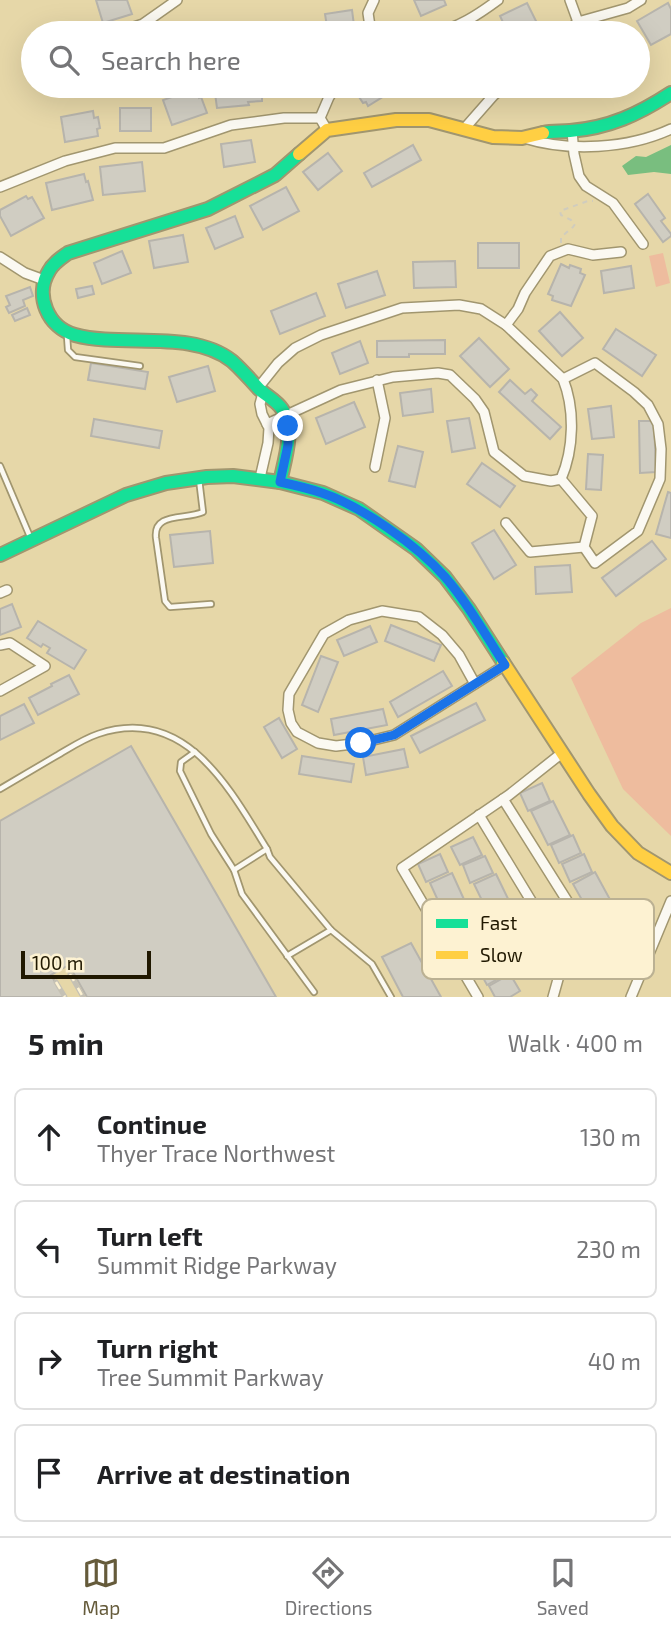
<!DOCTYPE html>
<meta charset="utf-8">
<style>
:root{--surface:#fff;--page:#f6f6f6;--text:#202124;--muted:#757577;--line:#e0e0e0;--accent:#655b3b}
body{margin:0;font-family:"Exo 2",sans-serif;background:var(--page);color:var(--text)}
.scale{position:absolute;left:21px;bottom:18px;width:130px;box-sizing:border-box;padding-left:7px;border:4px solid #201800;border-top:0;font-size:19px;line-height:24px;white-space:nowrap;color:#201800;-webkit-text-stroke:5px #fdf2d2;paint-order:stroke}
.stop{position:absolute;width:21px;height:21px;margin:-16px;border:5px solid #1a73e8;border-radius:50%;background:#fff}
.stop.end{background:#1a73e8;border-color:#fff;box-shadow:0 2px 7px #0008}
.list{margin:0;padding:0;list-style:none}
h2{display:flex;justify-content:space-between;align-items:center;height:91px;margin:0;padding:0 28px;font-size:30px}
h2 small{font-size:23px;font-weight:400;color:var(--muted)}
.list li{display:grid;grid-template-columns:46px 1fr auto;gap:21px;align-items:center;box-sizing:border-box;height:98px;margin:0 14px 14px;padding:0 14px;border:2px solid var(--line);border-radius:10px}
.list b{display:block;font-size:26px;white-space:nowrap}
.list p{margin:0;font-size:23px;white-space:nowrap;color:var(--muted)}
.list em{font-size:23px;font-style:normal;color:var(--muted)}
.icon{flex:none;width:38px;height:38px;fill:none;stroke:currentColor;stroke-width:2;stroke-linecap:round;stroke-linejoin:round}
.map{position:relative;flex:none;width:671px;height:997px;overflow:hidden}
.search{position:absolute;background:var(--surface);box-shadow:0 7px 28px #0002;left:21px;right:21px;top:21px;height:77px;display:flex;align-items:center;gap:18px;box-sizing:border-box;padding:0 24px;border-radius:38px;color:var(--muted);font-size:26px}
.sheet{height:539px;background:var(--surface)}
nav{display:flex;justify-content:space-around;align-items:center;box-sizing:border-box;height:98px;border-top:2px solid var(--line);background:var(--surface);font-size:19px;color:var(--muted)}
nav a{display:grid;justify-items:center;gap:4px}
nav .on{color:var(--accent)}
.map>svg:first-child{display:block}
.green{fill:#eebc9e}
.water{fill:#79be7f}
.building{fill:#d0cdc2;stroke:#b7b4ac;stroke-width:2}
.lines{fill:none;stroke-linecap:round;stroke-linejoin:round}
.lane-casing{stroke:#a1966f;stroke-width:8}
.street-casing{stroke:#a1966f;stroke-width:12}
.fast-casing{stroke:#a1966f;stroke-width:16}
.slow-casing{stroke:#a1966f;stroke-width:16}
.path{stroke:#d0ccbe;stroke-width:2;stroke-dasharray:5 5;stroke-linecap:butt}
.lane{stroke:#fbf9f2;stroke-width:4.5}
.street{stroke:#fbf9f2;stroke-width:9}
.fast{stroke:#16e098;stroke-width:12}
.slow{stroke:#ffcf43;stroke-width:12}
.rail-casing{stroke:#c5c1b4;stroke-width:5}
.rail{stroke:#fdf2d2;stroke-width:2.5;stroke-dasharray:8;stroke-linecap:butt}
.route{stroke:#1a73e8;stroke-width:9}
.key{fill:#fdf2d2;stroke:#bbb193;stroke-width:2}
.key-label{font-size:19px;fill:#201800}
</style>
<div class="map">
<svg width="671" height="997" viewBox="0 0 671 997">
<rect width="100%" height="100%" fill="#e6d7a8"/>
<!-- green -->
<g class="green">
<path d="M663 253 670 283 656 287 649 256Z"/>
<path d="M671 608V836L623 789 571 678 641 623Z"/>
</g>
<!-- water -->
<path class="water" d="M671 145V174L654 172 628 175 622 166 636 156 646 157Z"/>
<!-- building -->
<g class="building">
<path d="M96 0H127L132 14 103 23Z"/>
<path d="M414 0H444L446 5 421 16Z"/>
<path d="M527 3 537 23 516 33H508L500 16Z"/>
<path d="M668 3 671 9V34L651 45 637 21Z"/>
<path d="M352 10 355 33H328L325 14Z"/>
<path d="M627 27 628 33H597V32Z"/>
<path d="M214 86H256L257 94H262V101L248 102 249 105 217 108Z"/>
<path d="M292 86H321L318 94Z"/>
<path d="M352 86H395L397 88 368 106 366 102 363 103Z"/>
<path d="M551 86H569L557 94Z"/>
<path d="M195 89 199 98 201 97 207 113 172 125 163 100Z"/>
<rect x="120" y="108" width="31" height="23"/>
<path d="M93 111 94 118 98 117 100 128 97 129 98 136 65 142 61 117Z"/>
<path d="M251 140 255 162 224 167 221 144Z"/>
<path d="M413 145 421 160 372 187 364 173Z"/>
<path d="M328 153 342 171 318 190 303 172Z"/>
<path d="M142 162 145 191 103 195 100 167Z"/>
<path d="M84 174 86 182 88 181 93 200 52 210 46 183Z"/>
<path d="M286 187 299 211 263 230 250 206Z"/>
<path d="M648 194 665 218 661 221 671 234V236L663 242 635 204Z"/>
<path d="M26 196 28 199 32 197 44 218 11 236 0 216V210Z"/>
<path d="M235 216 243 237 215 249 206 228Z"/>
<path d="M183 235 188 262 154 268 149 241Z"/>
<rect x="478" y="243" width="41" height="25"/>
<path d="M122 251 131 273 102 284 94 263Z"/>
<path d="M455 261 456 287 414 288 413 262Z"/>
<path d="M561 264 569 268 570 265 581 269 580 273 585 275 571 306 552 300 553 296 548 294Z"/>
<path d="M631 266 634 288 604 293 601 271Z"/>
<path d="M377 271 385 295 346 308 338 284Z"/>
<path d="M92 286 94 294 78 298 76 289Z"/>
<path d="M30 287 33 296 23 300 25 306 9 313 6 307 10 305 6 296Z"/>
<path d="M316 293 325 316 280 334 271 311Z"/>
<path d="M27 308 30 315 15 321 12 315Z"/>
<path d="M560 312 583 338 562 356 539 331Z"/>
<path d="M616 329 656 355 642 376 603 349Z"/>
<path d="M479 338 509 369 490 387 460 356Z"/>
<path d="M445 340V354H409V357H377V341Z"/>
<path d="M360 341 368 363 340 374 332 353Z"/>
<path d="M91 363 148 372 145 389 88 380Z"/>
<path d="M208 366 215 391 177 402 169 377Z"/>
<path d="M510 380 525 394 531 389 537 395 532 401 561 427 550 439 499 392Z"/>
<path d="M431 389 433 412 403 416 400 393Z"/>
<path d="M354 402 365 427 326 444 316 418Z"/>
<path d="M611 406 614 437 592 439 588 409Z"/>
<path d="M469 418 475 448 452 452 447 421Z"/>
<path d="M94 419 162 431 159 448 91 436Z"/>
<path d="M639 421H654L656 472 640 473Z"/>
<path d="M398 446 423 452 415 487 389 481Z"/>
<path d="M588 454 603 455 601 490 586 489Z"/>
<path d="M482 463 515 486 500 507 467 484Z"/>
<path d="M668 492 671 493V538L656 534Z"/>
<path d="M494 530 516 565 494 579 472 543Z"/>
<path d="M210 531 213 563 174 567 170 535Z"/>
<path d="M652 541 666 559 616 596 602 578Z"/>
<path d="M570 565 572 592 536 594 535 567Z"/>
<path d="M12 604 21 627 0 635V609Z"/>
<path d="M38 621 86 650 74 669 47 653 50 648 43 644 41 647 27 638Z"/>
<path d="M391 625 441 645 434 661 385 641Z"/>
<path d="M370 626 377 642 344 656 337 640Z"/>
<path d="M321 656 338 662 318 712 302 705Z"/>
<path d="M443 671 452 686 398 717 390 702Z"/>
<path d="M69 675 79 694 38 715 29 698 52 686 51 684Z"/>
<path d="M476 703 485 720 420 753 411 736Z"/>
<path d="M24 704 34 723 0 740V716Z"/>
<path d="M383 709 387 725 334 735 331 719Z"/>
<path d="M279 718 297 749 282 758 264 727Z"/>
<path d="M131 746 276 997H87L69 965 51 975 64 997H0V821Z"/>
<path d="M404 749 408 767 366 775 363 757Z"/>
<path d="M302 756 354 764 351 782 299 774Z"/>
<path d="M542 783 550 801 528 811 520 793Z"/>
<path d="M553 801 570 835 548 845 531 811Z"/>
<path d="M573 835 581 853 559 863 551 845Z"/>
<path d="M473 837 482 855 460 865 451 847Z"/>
<path d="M440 854 448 872 426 882 418 864Z"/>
<path d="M584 854 592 872 570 882 562 864Z"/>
<path d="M485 856 493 873 470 883 463 865Z"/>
<path d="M595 872 613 905 591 916 573 884Z"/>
<path d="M452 873 467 906 445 916 430 883Z"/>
<path d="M496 874 512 907 490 917 474 884Z"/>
<path d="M490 940 508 973 487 985 469 952Z"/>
<path d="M411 943 441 997H403L382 957Z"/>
<path d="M510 974 520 991 510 997H495L489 986Z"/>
</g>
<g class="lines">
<!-- lane casing -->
<g class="lane-casing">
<g id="lane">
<path d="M67 336 68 350 75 357 140 366"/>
<path d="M0 466 31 539"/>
<path d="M199 479 203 512C185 520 153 512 156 538L165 601 170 607 211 604"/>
<path d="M195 752 181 762 180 771 211 834 234 870 242 894 314 992"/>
<path d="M0 789C19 778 37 767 56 756 70 748 83 739 98 734 185 704 230 789 267 849L270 857 331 930 372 964 391 997"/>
<path d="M234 870 267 849"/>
<path d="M287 956 331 930"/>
</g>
</g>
<!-- street casing -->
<g class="street-casing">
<g id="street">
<path d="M570 0 578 22"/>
<path d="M116 33 143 24 177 0"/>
<path d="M371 33 368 13 374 0"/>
<path d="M433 33C457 29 479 14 498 0"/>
<path d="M565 33 578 22 628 8 641 0"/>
<path d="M464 129 493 96 504 86"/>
<path d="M327 130 320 118 329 97 336 86"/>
<path d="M572 131 574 154 579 176 586 186 613 203 643 244"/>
<path d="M524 138C569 152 628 149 671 129"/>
<path d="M0 187 65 161 115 148H164L231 125 284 118H320"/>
<path d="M0 257 25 273 44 280"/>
<path d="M506 325 518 309 525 293 550 256 568 249 593 255 621 252"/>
<path d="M258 388 278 363 295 348 321 335 402 308 459 305 481 309 506 325 563 379C575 409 574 449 561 479"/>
<path d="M267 424 341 390 393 377 438 373 450 375 475 399 484 412 494 452 524 476 551 481 561 479 592 516 584 547 595 563 638 531 660 479 661 449 658 424 648 405 634 392 595 363 563 379"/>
<path d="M375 467 385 418 377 380"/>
<path d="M260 478 268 443 269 428 262 414 260 404 263 393"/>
<path d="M506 523 530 552 584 547"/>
<path d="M0 593 7 590"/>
<path d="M0 645 10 643 45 666 0 691"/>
<path d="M475 684 459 655 442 635 419 617 382 611 349 620 324 634 289 694 288 710 291 723 297 732 318 743 336 746 361 743 394 735 505 665"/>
<path d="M503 799 576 915 553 997"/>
<path d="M479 815 564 955"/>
<path d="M478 997 402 868 509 795 562 753"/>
<path d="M631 997 671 901"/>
</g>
</g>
<!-- fast casing -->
<g class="fast-casing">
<g id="fast">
<path d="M543 133C552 131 561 132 570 131 609 128 639 114 671 93"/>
<path d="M280 482C284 462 296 427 282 409 277 401 265 395 258 388 250 379 241 369 232 361 192 329 123 348 75 335 48 328 34 295 49 271 53 263 61 258 68 253L208 209 275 175 299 154"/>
<path d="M0 555 126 495 166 483 207 477 233 476 280 482 323 493 359 509 416 549 445 577 469 609 503 662"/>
</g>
</g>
<!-- slow casing -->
<g class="slow-casing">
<g id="slow">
<path d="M299 154 327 130 396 120H429L493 137 522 138 543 133"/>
<path d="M503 662 589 794 612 826 638 853 671 873"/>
</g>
</g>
<!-- path -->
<path class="path" d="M561 243V237L573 227 575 224 571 220 561 215 560 211 588 201H593"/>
<!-- lane -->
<use href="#lane" class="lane"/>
<!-- street -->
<use href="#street" class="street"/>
<!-- fast -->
<use href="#fast" class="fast"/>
<!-- slow -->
<use href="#slow" class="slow"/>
<!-- rail casing -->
<g class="rail-casing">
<g id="rail">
<path d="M70 974 83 997"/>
<path d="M56 982 65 997"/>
</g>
</g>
<!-- rail -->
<use href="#rail" class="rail"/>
</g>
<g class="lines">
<!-- route -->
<path class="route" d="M288 426V445L280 482C294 485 308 488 322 493 361 506 417 545 445 577 468 603 486 636 505 665L394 735 361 743"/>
</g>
<!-- legend -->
<rect x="422" y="899" width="232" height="80" rx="10" class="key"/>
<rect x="436" y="919" width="32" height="9" fill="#16e098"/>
<rect x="436" y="951" width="32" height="8" fill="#ffcf43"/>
<g class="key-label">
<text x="480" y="930">Fast</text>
<text x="480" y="962">Slow</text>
</g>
</svg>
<div class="scale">100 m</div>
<div class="stop" style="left:361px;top:743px"></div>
<div class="stop end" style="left:288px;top:426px"></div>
<div class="search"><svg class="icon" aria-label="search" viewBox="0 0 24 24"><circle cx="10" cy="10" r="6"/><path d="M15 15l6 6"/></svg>Search here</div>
</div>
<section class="sheet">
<h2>5 min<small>Walk · 400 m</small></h2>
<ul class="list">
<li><svg class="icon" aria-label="ahead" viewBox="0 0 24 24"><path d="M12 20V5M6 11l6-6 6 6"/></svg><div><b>Continue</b><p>Thyer Trace Northwest</p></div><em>130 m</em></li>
<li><svg class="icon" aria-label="left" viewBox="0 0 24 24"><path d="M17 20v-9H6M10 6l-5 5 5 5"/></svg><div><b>Turn left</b><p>Summit Ridge Parkway</p></div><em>230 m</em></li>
<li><svg class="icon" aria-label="right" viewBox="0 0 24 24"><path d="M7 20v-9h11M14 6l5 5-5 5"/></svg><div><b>Turn right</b><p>Tree Summit Parkway</p></div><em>40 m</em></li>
<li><svg class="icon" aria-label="arrive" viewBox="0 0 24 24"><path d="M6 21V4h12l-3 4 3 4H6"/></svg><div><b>Arrive at destination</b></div></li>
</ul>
</section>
<nav>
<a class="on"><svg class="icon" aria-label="map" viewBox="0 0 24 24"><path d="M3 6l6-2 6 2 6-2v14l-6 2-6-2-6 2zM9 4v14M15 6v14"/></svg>Map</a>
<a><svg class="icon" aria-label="directions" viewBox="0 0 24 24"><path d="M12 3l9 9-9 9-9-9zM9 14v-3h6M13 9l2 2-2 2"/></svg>Directions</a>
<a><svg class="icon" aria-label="saved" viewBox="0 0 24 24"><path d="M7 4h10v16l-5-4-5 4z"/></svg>Saved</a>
</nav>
